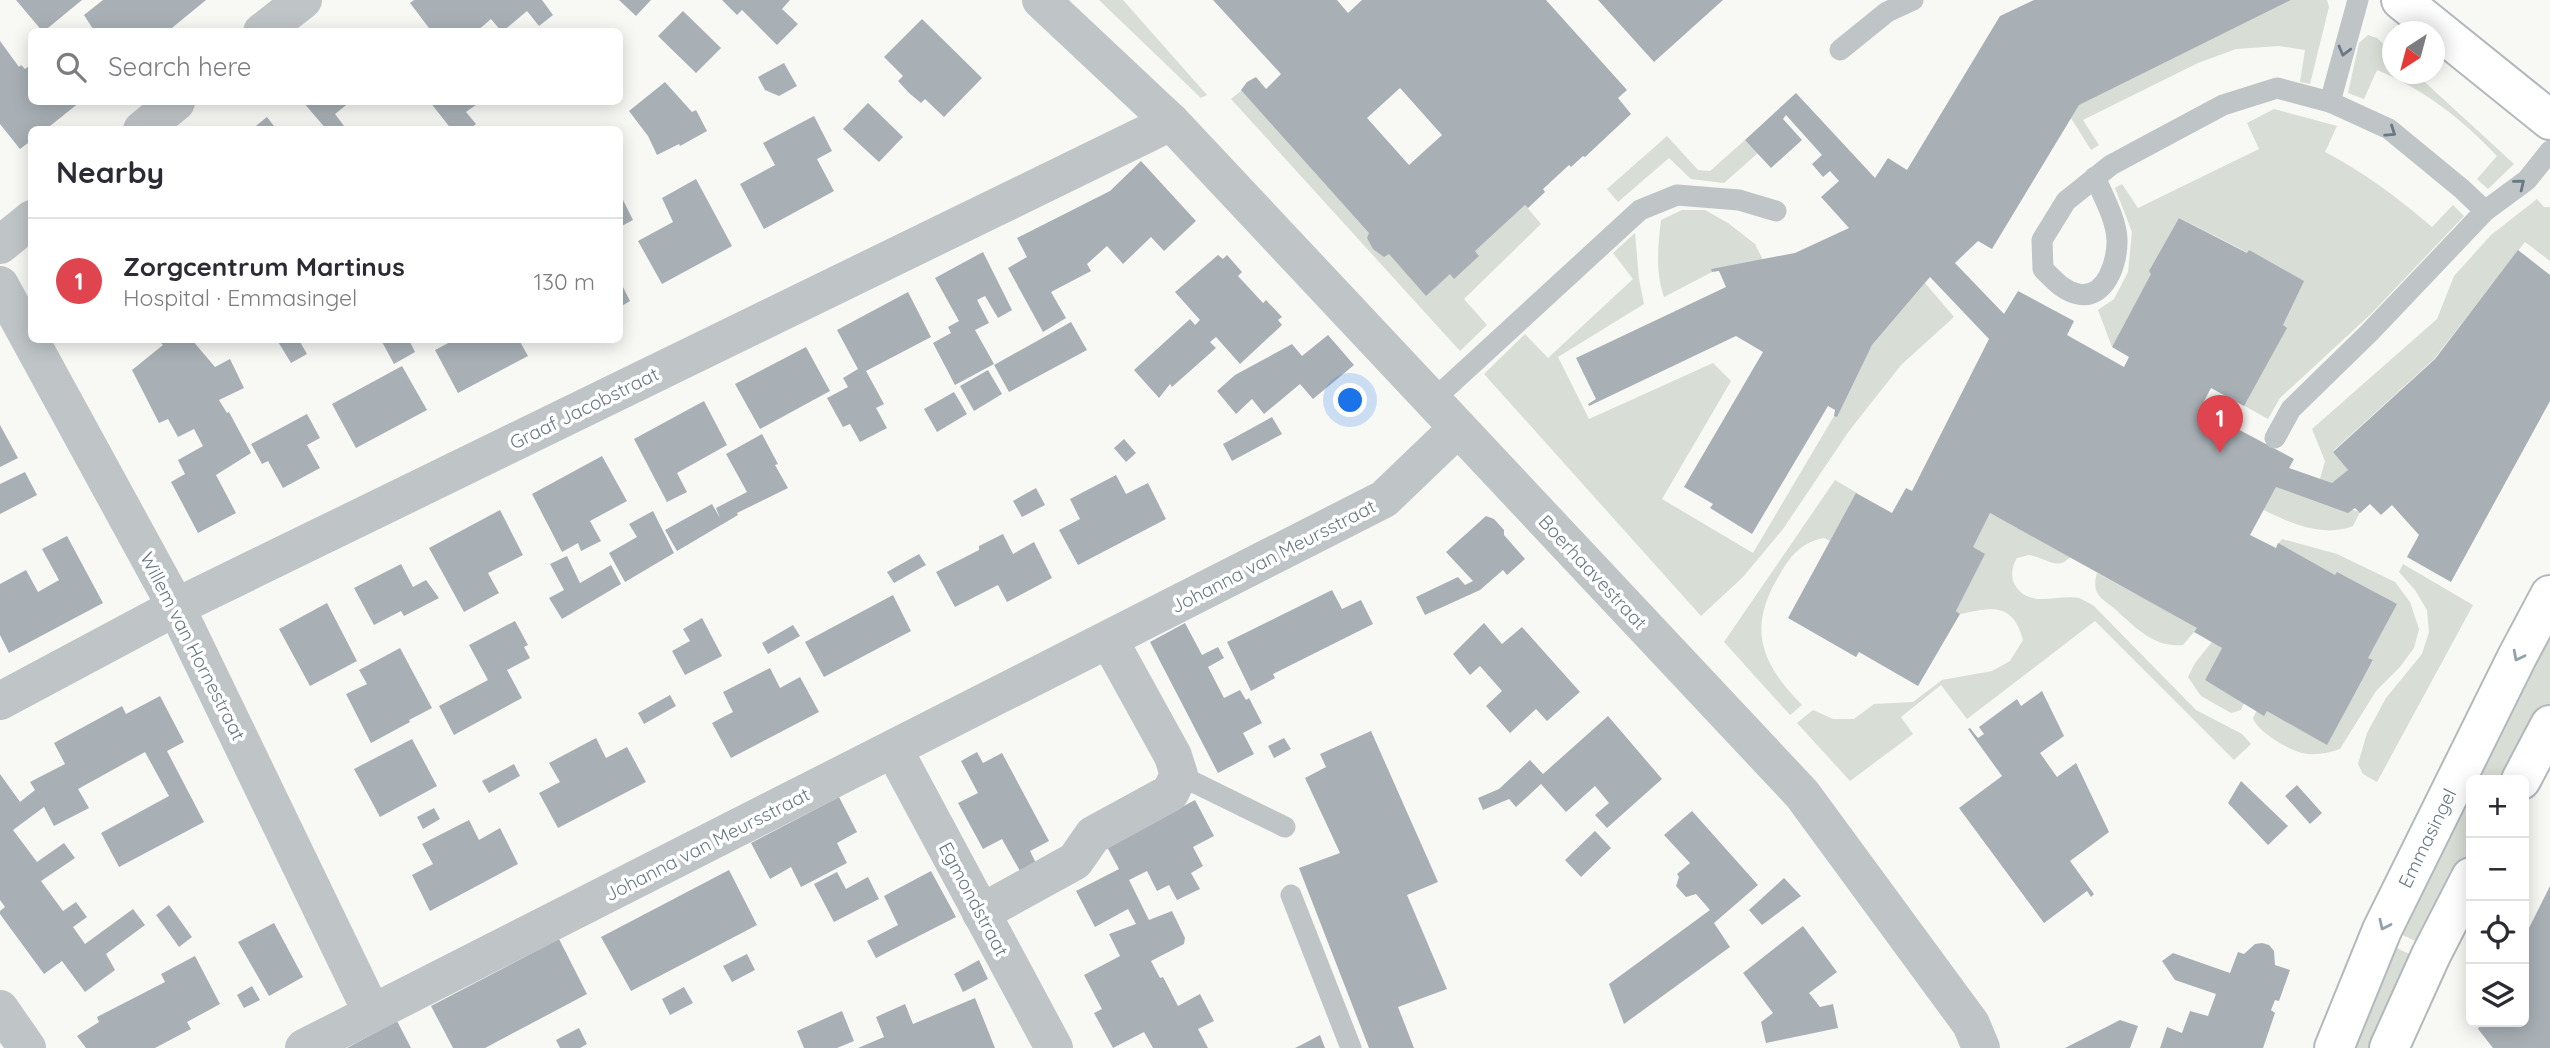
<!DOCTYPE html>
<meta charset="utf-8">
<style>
:root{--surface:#fff;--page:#f2f2f3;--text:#2b2b33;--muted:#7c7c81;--line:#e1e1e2;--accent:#0b8043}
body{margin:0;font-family:Quicksand,sans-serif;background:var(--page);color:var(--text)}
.controls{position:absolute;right:21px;bottom:21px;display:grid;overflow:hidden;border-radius:10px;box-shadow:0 4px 18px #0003}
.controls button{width:63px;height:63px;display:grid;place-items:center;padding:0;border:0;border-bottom:2px solid var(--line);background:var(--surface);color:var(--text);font:35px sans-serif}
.compass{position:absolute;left:2382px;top:21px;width:63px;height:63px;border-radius:50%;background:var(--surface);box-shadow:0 4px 18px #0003;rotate:216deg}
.you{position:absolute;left:1351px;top:401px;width:24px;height:24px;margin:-18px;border:5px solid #fff;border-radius:50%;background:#1a73e8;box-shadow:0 0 0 10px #1a73e833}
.badge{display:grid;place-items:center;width:46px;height:46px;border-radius:50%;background:var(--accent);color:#fff;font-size:23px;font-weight:700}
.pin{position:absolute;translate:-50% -58px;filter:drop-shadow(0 2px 4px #0008)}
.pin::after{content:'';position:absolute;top:37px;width:24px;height:21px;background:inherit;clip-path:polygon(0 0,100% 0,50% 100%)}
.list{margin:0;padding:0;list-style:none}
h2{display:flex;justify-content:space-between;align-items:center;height:91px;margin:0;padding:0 28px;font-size:30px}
h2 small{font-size:23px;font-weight:400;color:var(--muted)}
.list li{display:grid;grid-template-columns:46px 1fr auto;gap:21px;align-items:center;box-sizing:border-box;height:126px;padding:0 28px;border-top:2px solid var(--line)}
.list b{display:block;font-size:26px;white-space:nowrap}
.list p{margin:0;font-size:23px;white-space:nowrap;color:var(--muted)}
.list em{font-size:23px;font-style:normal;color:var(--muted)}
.icon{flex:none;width:38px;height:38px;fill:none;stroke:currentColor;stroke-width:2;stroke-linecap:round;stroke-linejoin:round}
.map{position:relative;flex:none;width:2550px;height:1048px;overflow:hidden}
.search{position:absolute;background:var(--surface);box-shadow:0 4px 18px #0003;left:28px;top:28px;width:595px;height:77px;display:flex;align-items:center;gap:18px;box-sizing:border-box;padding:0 24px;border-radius:10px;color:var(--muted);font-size:26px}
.panel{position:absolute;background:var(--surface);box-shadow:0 4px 18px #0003;left:28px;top:126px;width:595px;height:217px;border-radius:10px}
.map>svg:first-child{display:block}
.green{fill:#d8ddd5}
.building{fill:#a8b0b6;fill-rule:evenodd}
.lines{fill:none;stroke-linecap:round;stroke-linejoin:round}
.secondary-casing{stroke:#b2b8bc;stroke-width:42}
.lane{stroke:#bfc4c7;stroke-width:21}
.street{stroke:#bfc4c7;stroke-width:38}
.secondary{stroke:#fff;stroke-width:38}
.oneway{stroke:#687985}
.oneway2{stroke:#95a1aa}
.labels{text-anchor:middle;stroke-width:7;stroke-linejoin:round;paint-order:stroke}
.street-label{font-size:19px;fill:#687985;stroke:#fff}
</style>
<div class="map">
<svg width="2550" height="1048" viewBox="0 0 2550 1048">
<rect width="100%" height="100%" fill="#f8f8f5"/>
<!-- green -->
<g class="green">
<path d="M1099 0H1123L1207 95 1201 98Z"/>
<path d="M2291 0H2327L2329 7 2310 84 2300 82 2305 50 2279 46 2236 49 2198 63 2083 120 2099 145 2091 150 2071 118 2078 105Z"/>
<path d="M2368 35 2377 38 2392 52V74H2416L2514 164 2488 189 2477 179 2497 156C2462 119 2425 90 2377 70L2364 99 2348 93 2359 43Z"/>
<path d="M1242 90 1426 295 1525 205 1541 224 1464 299 1487 325 1460 351 1231 99Z"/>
<path d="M2274 109 2337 126 2325 152C2365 173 2398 198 2432 227L2453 205 2464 216 2371 314 2280 398 2268 419 2243 405 2303 281 2180 218 2149 271 2152 273 2112 347 2098 310 2114 299 2128 272 2132 232 2115 188 2122 184 2138 208 2259 149 2247 123Z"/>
<path d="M1667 136 1698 170 1710 171 1745 140 1758 153 1724 183 1691 179 1669 158 1618 202 1607 189Z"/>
<path d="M2537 199 2544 207H2550V261L2525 242 2434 359 2333 451 2348 470 2332 484 2320 479 2325 461 2312 429 2437 319 2454 276 2491 235Z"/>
<path d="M1682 210H1705L1728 223 1755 244 1763 260 1712 269V272L1664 297C1655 270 1658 247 1661 220Z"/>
<path d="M1635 233 1639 279 1644 304 1558 357 1589 419 1713 363 1731 381 1662 499 1753 553 1834 416 1872 345 1925 283 1954 317 1901 365 1849 431 1783 529 1743 577 1701 616 1484 374 1525 334 1548 358 1633 279 1613 253Z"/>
<path d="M1835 480 1857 493 1830 541 1824 538C1802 542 1791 555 1780 574 1747 628 1760 662 1802 705L1790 715 1724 642Z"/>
<path d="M2275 486 2360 512 2353 526C2323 538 2289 523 2262 509Z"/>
<path d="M1990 513 2070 557C2057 572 2045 557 2029 555 2027 555 2019 558 2017 558 2012 566 2010 577 2015 585 2029 609 2058 594 2079 598 2084 600 2089 603 2094 606L2196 710 2242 734 2251 744 2234 760 2095 621 1967 719 1941 685 1901 717 1913 734 1850 781 1797 723 1813 710 1833 719H1854L1874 704 1913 702 1942 680 1992 671 2010 661 2023 640C2013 602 1992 607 1960 614L1956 611 1984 554 1972 547Z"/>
<path d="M2282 539 2337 554 2395 582 2410 602 2419 629 2414 648 2400 667 2376 691 2340 749C2328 753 2315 756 2302 753 2287 749 2258 732 2253 718L2257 710H2267L2326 744 2373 661 2367 658 2278 544Z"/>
<path d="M2403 564 2473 605 2377 782 2363 774 2358 764 2367 733 2386 698 2422 654 2429 632 2427 610 2415 590 2399 572Z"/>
<path d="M2097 573 2198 627 2183 645C2154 648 2135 627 2115 609 2110 605 2102 600 2098 594 2094 587 2095 580 2097 573Z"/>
<path d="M2550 630V703L2508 780H2486L2474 774Z"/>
<path d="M2212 642 2222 648 2205 680 2244 703 2241 710 2231 713 2201 696 2188 677 2195 663Z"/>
<path d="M2471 788V851L2422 944 2396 932Z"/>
<path d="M2390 945 2416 957 2374 1048H2348Z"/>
</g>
<!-- building -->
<g class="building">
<path d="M16 0H82L43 32Z"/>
<path d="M103 0H206L167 32H95L84 15Z"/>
<path d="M414 0H542L553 15 539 26 527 11 502 32 491 19 476 32H432L410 3Z"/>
<path d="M619 0H651L636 16Z"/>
<path d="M722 0H790L782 9 798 24 777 45 742 10 737 15Z"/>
<path d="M1213 0H1337L1348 13 1362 0H1546L1627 90 1618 98 1631 114 1585 157 1583 156 1571 167 1569 165 1543 189 1545 192 1528 208 1525 205 1475 251 1479 256 1454 279 1450 274 1426 296 1389 254 1384 257 1373 249 1367 238 1369 233 1241 90 1247 82 1256 77 1266 89 1281 74ZM1400 88 1442 135 1409 165 1367 118Z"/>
<path d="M1598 0H1723L1654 62Z"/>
<path d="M2034 0H2291L2079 105 1992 249 1978 241 1955 263 2004 314 2018 291 2074 321 2067 335 2124 367 2129 357 2112 347 2151 274 2149 271 2179 218 2247 253 2249 250 2304 281 2283 325 2287 328 2244 406 2211 388 2200 409 2294 459 2289 468 2332 483 2348 470 2333 452 2435 359 2518 250 2550 275V401L2451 582 2407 557 2419 535 2392 505 2381 515 2370 504 2360 513 2355 508 2348 513 2276 487 2250 535 2276 548 2278 543 2335 575 2337 572 2397 604 2368 658 2373 660 2327 745 2267 711 2264 716 2205 680 2222 648 2194 632 2197 628 1990 513 1973 547 1985 554 1956 611 1960 614 1918 686 1859 652 1856 657 1788 618 1856 493 1892 513 1906 488 1912 491 1989 339 1930 277 1872 345 1837 417 1834 416 1835 410 1828 406 1752 534 1710 508 1713 504 1684 487 1763 352 1736 336 1589 406 1588 404 1596 399 1576 358 1726 287 1719 271 1712 272 1711 269 1795 253 1849 228 1821 197 1839 181 1830 171 1823 177 1812 164 1822 155 1786 115 1783 119 1802 140 1771 168 1745 140 1796 93 1875 178 1888 158 1907 170 2000 16Z"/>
<path d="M683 11 721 48 696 73 658 36Z"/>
<path d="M922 19 982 78 944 117 925 99 921 103 909 93 898 81 903 76 884 57Z"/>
<path d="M0 41 19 67 21 65 25 69 32 64V102H80L45 130H32V140L20 149 0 124Z"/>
<path d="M784 63 797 86 779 96 765 90 758 77Z"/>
<path d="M665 82 692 112 696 110 707 131 680 146 679 144 657 155 648 136 629 111Z"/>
<path d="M303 102H350L335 114 347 130H327Z"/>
<path d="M430 102H480L466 112 476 124 469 130H452Z"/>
<path d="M868 103 903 137 879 162 843 129Z"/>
<path d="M814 116 832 151 817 159 834 191 764 229 740 184 775 165 763 143Z"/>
<path d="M267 117 277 130H251Z"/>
<path d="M1141 161 1196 221 1164 251 1151 237 1123 264 1107 246 1087 264 1091 271 1051 292 1066 318 1043 332 1008 268 1027 257 1017 238 1110 191Z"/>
<path d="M696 179 732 246 662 284 638 241 673 222 662 198Z"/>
<path d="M620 194 633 220 620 227Z"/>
<path d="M983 252 1012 310 998 318 985 296 977 300 989 323 975 330 994 364 955 385 933 343 951 333 948 327 959 321 935 278Z"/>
<path d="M1218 255 1223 259 1227 255 1242 272 1238 276 1263 303 1266 300 1282 317 1278 320 1282 325 1240 364 1216 337 1210 342 1216 348 1172 387 1170 384 1159 398 1134 370 1190 319 1195 325 1200 320 1175 292Z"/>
<path d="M620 281 630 301 620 307Z"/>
<path d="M908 292 931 337 866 371 884 404 876 408 887 428 860 442 850 424 843 427 827 398 848 387 843 378 858 369 837 330Z"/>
<path d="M1071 322 1087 350 1009 392 994 365Z"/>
<path d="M1328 335 1354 365 1313 399 1300 384 1264 414 1252 399 1236 414 1217 391 1235 375 1292 344 1302 356Z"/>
<path d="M158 340H192L215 367 230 359 244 388 219 400 227 413 229 412 251 453 216 475 236 513 198 533 171 482 185 474 178 460 203 446 194 429 178 437 168 419 159 423 132 370 163 345Z"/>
<path d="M277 340H299L307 354 291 363Z"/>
<path d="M381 340H409L415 352 394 364Z"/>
<path d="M454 340H519L528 356 458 393 435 350Z"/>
<path d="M806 347 830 391 760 429 735 384Z"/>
<path d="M402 366 427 410 356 448 332 404Z"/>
<path d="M988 370 1002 394 974 411 960 386Z"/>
<path d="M954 392 967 414 937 432 924 409Z"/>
<path d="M704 401 727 445 677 473 687 492 667 502 634 439Z"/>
<path d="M307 414 320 438 307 445 320 468 283 488 268 461 262 464 251 444Z"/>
<path d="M1272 417 1282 434 1232 461 1223 444Z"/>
<path d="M0 425 18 458 0 467Z"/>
<path d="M762 434 778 464 775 465 788 488 737 513 738 515 677 551 665 530 712 504 720 518 716 508 747 492 726 454Z"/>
<path d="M1124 439 1136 453 1126 462 1114 448Z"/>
<path d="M602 456 627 501 590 521 601 541 581 551 578 543 562 552 532 494Z"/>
<path d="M25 472 37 495 0 514V484Z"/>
<path d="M1116 475 1126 494 1148 483 1166 519 1078 565 1059 530 1080 519 1070 499Z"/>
<path d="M1036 488 1045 505 1022 517 1013 501Z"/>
<path d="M500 510 523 555 488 573 499 593 464 612 429 548Z"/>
<path d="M653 511 674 553 625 582 609 553 637 537 629 524Z"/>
<path d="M1486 516 1494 519 1504 530V535L1525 559 1507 575 1503 570 1480 590 1425 615 1416 597 1458 577 1465 585 1473 581 1446 552Z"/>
<path d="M1003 534 1013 554 1034 542 1052 578 1007 602 998 585 955 607 936 572 979 550V546Z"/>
<path d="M67 536 103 603 9 653 0 635V584L26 570 38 592 59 580 42 549Z"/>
<path d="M919 554 926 565 894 583 887 572Z"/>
<path d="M567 556 580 583 611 565 621 584 562 619 549 598 564 590 550 564Z"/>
<path d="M401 564 413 587 426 580 439 598 404 616 401 611 374 625 354 588Z"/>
<path d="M1332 590 1342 609 1361 600 1373 624 1273 674 1275 678 1251 691 1227 642Z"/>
<path d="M893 595 911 631 824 677 805 642Z"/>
<path d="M327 603 357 661 310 686 279 629Z"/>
<path d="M702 618 722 656 685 675 672 651 690 641 683 629Z"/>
<path d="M515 621 528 645 524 647 530 658 507 670 522 698 454 735 439 706 488 680 469 645Z"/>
<path d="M1185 623 1202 655 1218 647 1224 658 1208 667 1224 698 1240 690 1246 700 1249 698 1262 723 1243 733 1254 754 1218 773 1150 642Z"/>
<path d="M1484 623 1502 644 1522 627 1580 692 1547 721 1536 709 1510 733 1486 706 1502 691 1480 666 1470 675 1453 654Z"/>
<path d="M793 625 800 636 768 654 762 643Z"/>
<path d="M400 648 432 708 409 720 410 722 371 743 346 694 367 684 359 670Z"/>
<path d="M770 668 780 688 800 677 819 712 731 758 712 723 733 712 723 692Z"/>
<path d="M2042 691 2064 736 2040 753 2057 777 2076 763 2109 832 2070 861 2094 894 2091 897 2087 891 2044 923 1959 808 2002 776 1968 729 1970 728 1978 738 1984 734 1979 727 2017 699 2021 706Z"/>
<path d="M670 695 676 706 644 724 638 713Z"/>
<path d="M160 696 184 742 167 751 204 822 119 867 101 833 169 796 145 752 78 789 89 808 54 826 44 807 13 830 37 862 64 843 75 858 41 881 63 911 76 902 87 917 73 927 85 944 133 909 145 925 106 954 115 970 85 992 62 961 44 974 0 914V911L5 907 0 900V774L20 802 35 790 30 782 65 764 54 743 122 706 126 714Z"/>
<path d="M1608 716 1662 779 1607 828 1595 815 1609 803 1595 786 1566 812 1541 784 1516 807 1509 799 1483 810 1478 798 1499 789 1530 760 1543 774Z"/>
<path d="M1371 731 1438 882 1407 895 1447 989 1398 1007 1414 1048H1369L1299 868 1340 853 1305 778 1326 767 1320 754Z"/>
<path d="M596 738 606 758 627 747 646 782 558 828 539 793 560 782 549 763Z"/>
<path d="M1284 738 1291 749 1274 758 1268 746Z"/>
<path d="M412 739 437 786 380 817 354 769Z"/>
<path d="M977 752 983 763 1002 753 1049 841 1030 851 1036 863 1020 871 1002 839 983 849 958 803 978 793 961 761Z"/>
<path d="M514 764 520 776 489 793 482 781Z"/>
<path d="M2241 781 2288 826 2268 845 2228 803Z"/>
<path d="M2297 785 2322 813 2310 824 2285 796Z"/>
<path d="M839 797 857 832 837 843 847 863 801 887 791 867 770 879 751 843Z"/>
<path d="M1195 800 1214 836 1193 847 1203 866 1191 873 1200 889 1177 900 1169 885 1157 891 1147 871 1129 880 1149 920 1172 911 1185 938 1184 944 1151 961 1160 978 1163 977 1178 1006 1200 994 1214 1021 1198 1029 1208 1048H1153L1144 1032 1113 1048 1094 1013 1102 1009 1084 975 1120 956 1109 934 1136 924 1128 909 1095 927 1076 891 1119 869 1107 847Z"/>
<path d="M434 808 440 819 423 829 417 817Z"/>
<path d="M1692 811 1758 885 1714 923 1730 947 1624 1024 1609 984 1710 910 1696 894 1686 897 1676 886 1679 877 1677 874 1690 863 1664 835Z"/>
<path d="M469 820 479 840 500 828 518 864 430 911 412 875 433 864 422 844Z"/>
<path d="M1595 831 1611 848 1581 877 1565 860Z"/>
<path d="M729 870 757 925 631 991 601 937Z"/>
<path d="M931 871 956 917 876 958 867 941 898 925 884 896Z"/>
<path d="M837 872 846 889 868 877 879 899 834 922 814 884Z"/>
<path d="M1784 878 1801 896 1762 925 1749 910Z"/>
<path d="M2550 886V1048H2493L2478 1029 2482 1022H2524V938Z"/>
<path d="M169 905 192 937 179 947 156 915Z"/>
<path d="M274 923 303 977 269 996 238 942Z"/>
<path d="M1803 926 1837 972 1809 993 1820 1007 1833 1004 1838 1028 1766 1043 1761 1022 1773 1013 1743 973Z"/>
<path d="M559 939 587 994 485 1048H453L431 1006Z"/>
<path d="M2262 943 2269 945 2274 951 2275 965 2290 970 2279 1001 2275 1000 2271 1010 2275 1013 2263 1048H2160L2167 1027 2182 1033 2190 1011 2208 1016 2216 994 2175 980 2162 961 2173 953 2230 973 2238 952 2244 954 2255 944Z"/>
<path d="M747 954 755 970 732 982 723 966Z"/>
<path d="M195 956 220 1004 187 1022 191 1029 155 1048H86L77 1036 99 1022 97 1017 165 982 161 974Z"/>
<path d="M979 960 988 979 963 992 954 974Z"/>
<path d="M252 986 260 1000 244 1008 237 995Z"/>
<path d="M684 987 693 1003 670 1015 662 999Z"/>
<path d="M975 998 995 1048H858L884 1037 876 1017 905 1004 913 1024Z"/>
<path d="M842 1011 854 1041 837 1048H804L797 1031Z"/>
<path d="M2120 1020 2138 1026 2130 1048H2065Z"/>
<path d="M397 1021 411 1048H347Z"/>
<path d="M579 1028 587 1044 580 1048H560L556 1040Z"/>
<path d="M1320 1035 1325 1048H1295L1307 1042Z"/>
</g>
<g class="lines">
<!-- secondary casing -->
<g class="secondary-casing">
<g id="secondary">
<path d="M2401 0 2550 120"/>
<path d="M2521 780 2550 725"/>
<path d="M2334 1048 2382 930 2517 657 2550 595"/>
<path d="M2389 1048 2431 955 2471 877"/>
</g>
</g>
<!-- lane -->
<g class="lane">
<path d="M1840 50 1887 12 1913 0"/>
<path d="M2330 102 2358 0"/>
<path d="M2095 177C2103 196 2116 219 2117 239 2118 261 2106 300 2078 294 2063 291 2054 280 2043 269L2042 240 2066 201 2111 165 2223 105 2277 88 2330 102 2389 129 2462 189 2485 211"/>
<path d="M1432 401 1640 210 1677 195 1739 200 1776 211"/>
<path d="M2275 438 2291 409 2370 332 2485 211 2527 180 2550 151"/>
<path d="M1179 775 1285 827"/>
<path d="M1291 895 1351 1048"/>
</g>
<!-- street -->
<g class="street">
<path d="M1041 0 1171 122 1802 794 1971 1024 1981 1048"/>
<path d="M262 32 303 0"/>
<path d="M142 130 176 102"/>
<path d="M0 245 32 219"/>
<path d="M0 285 176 607 372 1013"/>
<path d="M0 701 176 607 1171 122"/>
<path d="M894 750 1054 1048"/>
<path d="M981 913 1075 861 1093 835 1170 793 1179 775 1173 756 1109 640"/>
<path d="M0 1009 27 1048"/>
<path d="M304 1048 1384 499 1458 428"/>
</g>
<!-- secondary -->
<use href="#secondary" class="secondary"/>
</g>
<!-- one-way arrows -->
<defs><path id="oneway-chevron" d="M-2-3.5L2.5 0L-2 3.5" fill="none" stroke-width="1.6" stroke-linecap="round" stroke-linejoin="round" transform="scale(1.75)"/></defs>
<g class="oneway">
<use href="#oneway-chevron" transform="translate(2344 51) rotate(105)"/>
<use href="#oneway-chevron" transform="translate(2391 132) rotate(34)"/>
<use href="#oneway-chevron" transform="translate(2520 184) rotate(-39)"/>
</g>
<g class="oneway2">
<use href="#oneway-chevron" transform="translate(2518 656) rotate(117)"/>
<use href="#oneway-chevron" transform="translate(2384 925) rotate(115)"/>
</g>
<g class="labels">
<!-- street labels -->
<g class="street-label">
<text transform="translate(584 408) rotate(-26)" y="7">Graaf Jacobstraat</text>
<text transform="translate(1273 556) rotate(-27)" y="7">Johanna van Meursstraat</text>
<text transform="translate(1593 572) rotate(47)" y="7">Boerhaavestraat</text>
<text transform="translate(193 646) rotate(63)" y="7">Willem van Hornestraat</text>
<text transform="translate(2427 838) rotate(-64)" y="7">Emmasingel</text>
<text transform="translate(707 844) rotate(-27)" y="7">Johanna van Meursstraat</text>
<text transform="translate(974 899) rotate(62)" y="7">Egmondstraat</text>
</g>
</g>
</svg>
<div class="controls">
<button>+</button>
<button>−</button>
<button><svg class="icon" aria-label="locate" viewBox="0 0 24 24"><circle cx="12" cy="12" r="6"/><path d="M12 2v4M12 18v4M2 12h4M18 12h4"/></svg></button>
<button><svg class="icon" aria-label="layers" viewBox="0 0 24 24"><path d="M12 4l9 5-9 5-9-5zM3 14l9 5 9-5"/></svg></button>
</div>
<svg class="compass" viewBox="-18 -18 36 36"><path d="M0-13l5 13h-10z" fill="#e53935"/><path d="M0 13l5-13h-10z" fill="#7c7c81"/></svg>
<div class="you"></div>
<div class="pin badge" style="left:2220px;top:453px;background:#e0444e">1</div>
<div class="search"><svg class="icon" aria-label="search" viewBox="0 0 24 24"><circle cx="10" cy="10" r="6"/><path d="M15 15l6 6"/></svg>Search here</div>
<section class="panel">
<h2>Nearby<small></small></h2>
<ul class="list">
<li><span class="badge" style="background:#e0444e">1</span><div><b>Zorgcentrum Martinus</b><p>Hospital · Emmasingel</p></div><em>130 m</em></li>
</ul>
</section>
</div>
